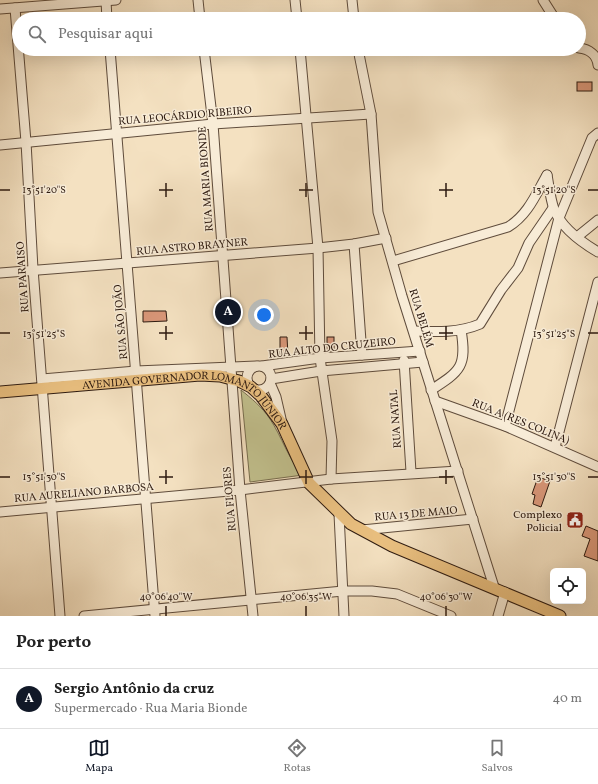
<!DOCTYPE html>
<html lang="pt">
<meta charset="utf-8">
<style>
:root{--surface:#fff;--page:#f2f2f2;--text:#222;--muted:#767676;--line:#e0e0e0;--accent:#111827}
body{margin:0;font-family:Vollkorn,serif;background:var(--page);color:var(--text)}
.controls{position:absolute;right:12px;bottom:12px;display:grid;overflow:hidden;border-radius:6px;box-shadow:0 4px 16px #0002}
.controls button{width:36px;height:36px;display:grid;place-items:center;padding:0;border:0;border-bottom:1px solid var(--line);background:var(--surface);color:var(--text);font:20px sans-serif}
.you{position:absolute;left:264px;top:315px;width:14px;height:14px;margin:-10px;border:3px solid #fff;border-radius:50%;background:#1a73e8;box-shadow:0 0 0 6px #1a73e833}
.badge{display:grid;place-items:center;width:26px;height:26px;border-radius:50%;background:var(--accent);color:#fff;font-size:13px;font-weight:700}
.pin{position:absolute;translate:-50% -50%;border:2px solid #fff;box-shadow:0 1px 4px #0006}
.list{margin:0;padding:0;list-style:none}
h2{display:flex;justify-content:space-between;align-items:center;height:52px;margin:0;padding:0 16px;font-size:17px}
h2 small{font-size:13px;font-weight:400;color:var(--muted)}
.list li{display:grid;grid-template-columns:26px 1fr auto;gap:12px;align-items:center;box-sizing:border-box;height:60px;padding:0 16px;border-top:1px solid var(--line)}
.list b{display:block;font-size:15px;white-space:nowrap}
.list p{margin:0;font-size:13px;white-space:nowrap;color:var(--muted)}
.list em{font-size:13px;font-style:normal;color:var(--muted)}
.icon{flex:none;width:22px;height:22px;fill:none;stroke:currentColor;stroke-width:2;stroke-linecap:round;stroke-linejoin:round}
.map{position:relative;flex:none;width:598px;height:616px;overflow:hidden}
.search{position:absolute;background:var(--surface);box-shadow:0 4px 16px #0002;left:12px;right:12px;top:12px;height:44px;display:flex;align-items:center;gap:10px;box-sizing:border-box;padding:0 14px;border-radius:22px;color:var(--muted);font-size:15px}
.sheet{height:112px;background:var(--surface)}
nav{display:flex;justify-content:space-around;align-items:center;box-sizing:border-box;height:56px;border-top:1px solid var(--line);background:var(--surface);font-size:11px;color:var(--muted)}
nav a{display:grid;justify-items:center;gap:2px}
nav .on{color:var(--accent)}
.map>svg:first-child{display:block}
.green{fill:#c2c18e;stroke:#786e4f}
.building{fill:#d99779;stroke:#2d1a10}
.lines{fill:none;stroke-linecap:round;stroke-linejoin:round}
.minor-casing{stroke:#5f4c3c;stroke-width:11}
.major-casing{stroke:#2d1a10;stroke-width:13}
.minor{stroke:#f8ecd7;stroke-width:9}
.major{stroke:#eac080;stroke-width:11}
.ticks{fill:none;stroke:#2d1a10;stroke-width:1.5}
.labels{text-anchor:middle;stroke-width:3;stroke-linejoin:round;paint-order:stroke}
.street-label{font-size:11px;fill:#2d1a10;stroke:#f8ecd7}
.poi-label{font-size:11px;fill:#2d1a10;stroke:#f8ecd7;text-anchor:end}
.ticks-label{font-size:10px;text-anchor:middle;fill:#2d1a10;stroke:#f8ecd7;stroke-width:3;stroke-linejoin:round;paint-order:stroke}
</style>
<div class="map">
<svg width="598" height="616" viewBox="0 0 598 616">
<rect width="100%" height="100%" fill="#f4e1c1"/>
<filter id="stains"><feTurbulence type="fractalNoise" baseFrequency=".005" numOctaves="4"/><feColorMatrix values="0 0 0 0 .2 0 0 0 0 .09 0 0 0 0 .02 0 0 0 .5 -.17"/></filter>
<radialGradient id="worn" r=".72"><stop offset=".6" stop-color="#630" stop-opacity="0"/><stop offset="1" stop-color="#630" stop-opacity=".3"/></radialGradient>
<!-- green -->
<path class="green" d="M241 390C251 398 262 407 270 419 282 437 288 459 303 475L250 482Z"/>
<!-- building -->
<g class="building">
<rect x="577" y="82" width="15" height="9"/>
<path d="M143 311H166L167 321 143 322Z"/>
<path d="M280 337H287L288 355H280Z"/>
<rect x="327" y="337" width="7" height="14"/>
<path d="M538 477 550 481 541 507 533 504 535 495 532 494Z"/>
<path d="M586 526 598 531V561L584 556 590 539 582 536Z"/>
</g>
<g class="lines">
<!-- minor casing -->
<g class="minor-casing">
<g id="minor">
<path d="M198 0 200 19"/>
<path d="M295 0 297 19"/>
<path d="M352 0 354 19"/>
<path d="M543 0 555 19"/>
<path d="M106 1 107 19"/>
<path d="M15 8 26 142 33 269 60 616"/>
<path d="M0 9 116 0"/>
<path d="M579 48C589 49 597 55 598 65"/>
<path d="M110 49 155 616"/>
<path d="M204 49 213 124 240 490 253 616"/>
<path d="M300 49 318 248 320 358 332 441 331 479"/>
<path d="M358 49 371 114 378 212 402 296 494 587"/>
<path d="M0 145 213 124 371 114"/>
<path d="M547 175C549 185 550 198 554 209 561 227 581 242 598 252"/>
<path d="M577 237 598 220"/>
<path d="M354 244 362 355"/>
<path d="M393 261 508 227C528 215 536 194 547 175"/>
<path d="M0 273 318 248 354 244 386 238"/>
<path d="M414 331C436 332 459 333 480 324L501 290 518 268 529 243 553 208"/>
<path d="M404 360 411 472"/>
<path d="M262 366 320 358 420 351"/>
<circle cx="259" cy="378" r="12"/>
<path d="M42 379 136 371 257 366"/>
<path d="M271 379 321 371 423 362"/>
<path d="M270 383 276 397 282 423"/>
<path d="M431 390C461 371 467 366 461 330"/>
<path d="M435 401 505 426 598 467"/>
<path d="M505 426 559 218 592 138 598 133"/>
<path d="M555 447 598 282"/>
<path d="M0 512 240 490 331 479 458 471"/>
<path d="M339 514 344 616"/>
<path d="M362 530 473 519"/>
<path d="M84 616 343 591H372L397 594 451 616"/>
<path d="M498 616 505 592"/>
</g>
</g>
<!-- major casing -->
<g class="major-casing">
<g id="major">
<path id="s1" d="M0 392 200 375 220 376 239 381 251 387 261 396 282 424 309 483 351 524 392 546 560 616"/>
</g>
</g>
<!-- minor -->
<use href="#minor" class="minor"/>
<!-- major -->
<use href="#major" class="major"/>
</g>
<!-- ticks -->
<path class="ticks" d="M166 183V197M306 183V197M446 183V197M0 190H10M159 190H173M299 190H313M439 190H453M588 190H598M166 326V340M306 326V340M446 326V340M0 333H10M159 333H173M299 333H313M439 333H453M588 333H598M166 470V484M306 470V484M446 470V484M0 477H10M159 477H173M299 477H313M439 477H453M588 477H598M166 606V616M306 606V616M446 606V616"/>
<!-- icons -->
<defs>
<g id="civic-square" transform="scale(0.9)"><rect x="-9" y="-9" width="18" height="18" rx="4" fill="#8f2418" stroke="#f8ecd7"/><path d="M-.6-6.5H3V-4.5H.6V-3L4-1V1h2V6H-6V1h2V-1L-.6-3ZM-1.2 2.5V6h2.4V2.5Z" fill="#fff"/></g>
</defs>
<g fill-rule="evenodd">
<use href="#civic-square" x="575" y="520"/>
</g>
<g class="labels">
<!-- street labels -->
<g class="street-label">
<text transform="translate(185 115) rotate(-5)" y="4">RUA LEOCÁRDIO RIBEIRO</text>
<text transform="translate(205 179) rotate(-94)" y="4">RUA MARIA BIONDE</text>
<text transform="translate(192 246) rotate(-5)" y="4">RUA ASTRO BRAYNER</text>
<text transform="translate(22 277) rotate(-94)" y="4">RUA PARAISO</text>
<text transform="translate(422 318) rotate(73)" y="4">RUA BELÉM</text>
<text transform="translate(120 322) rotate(-95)" y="4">RUA SÃO JOÃO</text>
<text transform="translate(332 347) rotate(-6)" y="4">RUA ALTO DO CRUZEIRO</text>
<text dy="4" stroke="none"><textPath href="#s1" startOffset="195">AVENIDA GOVERNADOR LOMANTO JÚNIOR</textPath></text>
<text transform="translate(395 419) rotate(-94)" y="4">RUA NATAL</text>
<text transform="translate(521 421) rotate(22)" y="4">RUA A (RES COLINA)</text>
<text transform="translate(84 492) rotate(-5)" y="4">RUA AURELIANO BARBOSA</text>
<text transform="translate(229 499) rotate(-95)" y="4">RUA FLORES</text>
<text transform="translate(416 513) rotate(-5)" y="4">RUA 13 DE MAIO</text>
</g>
<!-- poi labels -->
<g class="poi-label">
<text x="562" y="518">Complexo<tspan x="562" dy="13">Policial</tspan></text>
</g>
</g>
<g class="ticks-label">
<text x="44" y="193">13°51'20"S</text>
<text x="554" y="193">13°51'20"S</text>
<text x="44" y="337">13°51'25"S</text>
<text x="554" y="337">13°51'25"S</text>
<text x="44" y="480">13°51'30"S</text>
<text x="554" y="480">13°51'30"S</text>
<text x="166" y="600">40°06'40"W</text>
<text x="306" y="600">40°06'35"W</text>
<text x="446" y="600">40°06'30"W</text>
</g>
<rect width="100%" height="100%" filter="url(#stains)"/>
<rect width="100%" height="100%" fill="url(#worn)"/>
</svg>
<div class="controls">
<button><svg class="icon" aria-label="locate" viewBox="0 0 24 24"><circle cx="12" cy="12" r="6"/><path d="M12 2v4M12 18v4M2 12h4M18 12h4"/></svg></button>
</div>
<div class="you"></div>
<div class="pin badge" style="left:228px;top:312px">A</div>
<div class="search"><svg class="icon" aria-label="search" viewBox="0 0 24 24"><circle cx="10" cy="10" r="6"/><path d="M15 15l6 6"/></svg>Pesquisar aqui</div>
</div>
<section class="sheet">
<h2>Por perto<small></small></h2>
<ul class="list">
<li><span class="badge">A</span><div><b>Sergio Antônio da cruz</b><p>Supermercado · Rua Maria Bionde</p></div><em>40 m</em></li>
</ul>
</section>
<nav>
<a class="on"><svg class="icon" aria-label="map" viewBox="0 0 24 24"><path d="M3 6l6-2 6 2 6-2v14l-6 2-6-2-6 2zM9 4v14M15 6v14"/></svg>Mapa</a>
<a><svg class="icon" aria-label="directions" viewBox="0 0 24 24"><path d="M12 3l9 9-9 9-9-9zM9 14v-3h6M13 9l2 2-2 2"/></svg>Rotas</a>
<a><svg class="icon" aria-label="saved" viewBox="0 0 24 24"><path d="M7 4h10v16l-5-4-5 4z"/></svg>Salvos</a>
</nav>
